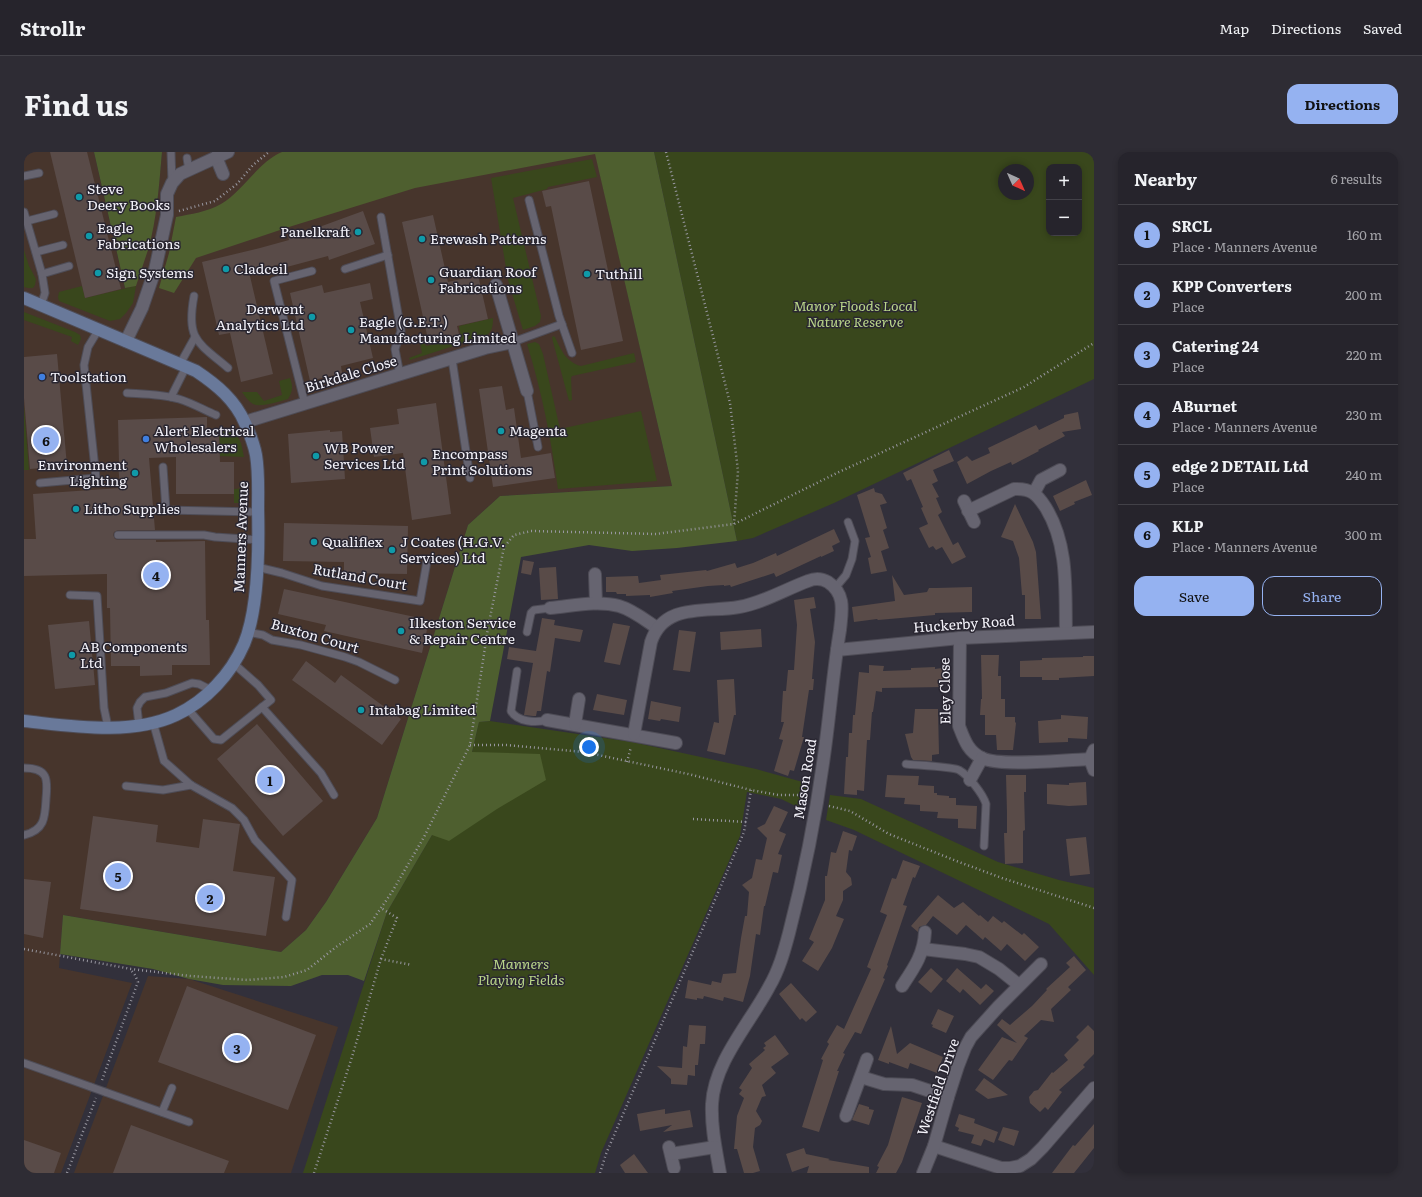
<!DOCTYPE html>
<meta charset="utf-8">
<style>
:root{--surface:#26242c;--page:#2e2c34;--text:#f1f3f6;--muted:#a4a4a9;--line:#424148;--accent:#95b2f1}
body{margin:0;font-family:Literata,serif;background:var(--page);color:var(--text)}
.controls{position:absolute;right:12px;top:12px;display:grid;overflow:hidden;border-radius:8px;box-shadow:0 2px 6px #0003}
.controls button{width:36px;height:36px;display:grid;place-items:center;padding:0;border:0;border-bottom:1px solid var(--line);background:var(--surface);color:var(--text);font:20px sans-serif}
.compass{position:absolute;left:974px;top:12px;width:36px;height:36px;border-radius:50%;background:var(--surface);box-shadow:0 2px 6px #0003;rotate:135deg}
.you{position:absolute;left:565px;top:595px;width:14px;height:14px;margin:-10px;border:3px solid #fff;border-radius:50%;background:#1a73e8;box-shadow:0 0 0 6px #1a73e833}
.badge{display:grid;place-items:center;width:26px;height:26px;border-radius:50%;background:var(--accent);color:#111;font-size:13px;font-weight:700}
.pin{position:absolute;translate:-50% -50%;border:2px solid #fff;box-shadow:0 1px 4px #0006}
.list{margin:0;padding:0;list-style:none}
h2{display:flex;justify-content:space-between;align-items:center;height:52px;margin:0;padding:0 16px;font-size:17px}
h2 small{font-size:13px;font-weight:400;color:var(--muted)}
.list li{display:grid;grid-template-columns:26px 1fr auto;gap:12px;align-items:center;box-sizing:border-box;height:60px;padding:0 16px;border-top:1px solid var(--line)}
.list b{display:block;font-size:15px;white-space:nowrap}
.list p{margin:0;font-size:13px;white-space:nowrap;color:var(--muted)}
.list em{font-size:13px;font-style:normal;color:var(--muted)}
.actions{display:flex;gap:8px;padding:12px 16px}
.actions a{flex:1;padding:9px 0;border:1px solid var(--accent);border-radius:12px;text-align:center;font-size:14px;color:var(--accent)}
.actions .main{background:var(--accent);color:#111}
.map{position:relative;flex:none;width:1070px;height:1021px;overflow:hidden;border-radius:12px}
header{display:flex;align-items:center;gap:24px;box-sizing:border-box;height:56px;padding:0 20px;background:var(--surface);border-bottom:1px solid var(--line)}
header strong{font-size:19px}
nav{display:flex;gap:22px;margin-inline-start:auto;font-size:14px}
.intro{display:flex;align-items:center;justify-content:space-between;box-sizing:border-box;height:96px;padding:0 24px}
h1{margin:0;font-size:28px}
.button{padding:10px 18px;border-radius:12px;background:var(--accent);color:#111;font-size:14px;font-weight:700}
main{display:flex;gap:24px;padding:0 24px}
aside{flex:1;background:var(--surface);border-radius:12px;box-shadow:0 2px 6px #0003}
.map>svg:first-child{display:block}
.industrial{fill:#47352c}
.green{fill:#39471c;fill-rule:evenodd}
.forest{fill:#4e5f2f}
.building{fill:#594b48}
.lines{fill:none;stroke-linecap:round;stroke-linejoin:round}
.lane-casing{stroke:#4e4c56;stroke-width:9}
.street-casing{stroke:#4e4c56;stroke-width:14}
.secondary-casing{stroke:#4e4c56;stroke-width:14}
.path{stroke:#9897a0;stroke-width:2.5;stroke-dasharray:1 3;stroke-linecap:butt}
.lane{stroke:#666470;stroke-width:7}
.street{stroke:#666470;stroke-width:12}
.secondary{stroke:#69799a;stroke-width:12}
.lane-bridge-casing{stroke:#4e4c56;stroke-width:9;stroke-linecap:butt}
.lane-bridge{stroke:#666470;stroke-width:7}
.culture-dot{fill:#0f9aa8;stroke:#292631;stroke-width:1.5}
.shop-dot{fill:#3f7fe0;stroke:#292631;stroke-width:1.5}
.labels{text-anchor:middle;stroke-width:3;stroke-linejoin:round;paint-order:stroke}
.poi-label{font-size:14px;fill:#f3f2f9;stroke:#292631;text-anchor:start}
.park-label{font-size:14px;font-style:italic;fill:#bad68a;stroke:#292631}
.street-label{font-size:14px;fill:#f3f2f9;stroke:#292631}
</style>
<header>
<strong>Strollr</strong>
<nav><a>Map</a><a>Directions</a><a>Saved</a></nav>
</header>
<div class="intro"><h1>Find us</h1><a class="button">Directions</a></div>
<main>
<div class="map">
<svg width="1070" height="1021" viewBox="0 0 1070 1021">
<rect width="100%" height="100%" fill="#32303b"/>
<!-- industrial -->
<g class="industrial">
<path d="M0 0H70L101 136 133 52 138 0H571L648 334 476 344 444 373 353 666 302 750 282 778 257 800 39 763 35 816 108 831 37 1021H0Z"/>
<path d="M124 824 165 827 314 875 267 1021H50Z"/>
</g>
<!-- green -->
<g class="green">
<path d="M630 0H1070V227L810 351 729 386 713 389ZM1025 15H1055V81H1025ZM980 18H1004V42H980Z"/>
<path d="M568 7 573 25 524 35 523 37 489 46 517 164 516 170 511 174 499 178 484 128 467 26Z"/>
<path d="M0 98 5 114 12 127 11 133 9 136H4L0 135Z"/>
<path d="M58 134 61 146 112 134 109 151 102 161 96 167 86 169 35 149 34 145 35 140Z"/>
<path d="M0 160 51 180 56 183 57 187 54 193 47 189 48 185 0 168Z"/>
<path d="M469 166C469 174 468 181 461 184L386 208 385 206 398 201 396 191 400 190 402 194 437 186 435 174Z"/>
<path d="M529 184 531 185C537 198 542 210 557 214L610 201 612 210 548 224 547 226 548 248 545 249 528 186Z"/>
<path d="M511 190 515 192 519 202 536 277 617 259 633 329 534 337C527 287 518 240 503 192Z"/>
<path d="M266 226C269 234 269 239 264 247 256 249 236 256 229 252 224 249 221 244 218 240H233L240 249 258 243 255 229Z"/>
<path d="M0 254 5 318H0Z"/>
<path d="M200 278H210L217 291 220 305 196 304 195 279Z"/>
<path d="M221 336V348L218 351H210V337Z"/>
<path d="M466 569 608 590 732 617 786 632 780 658 757 647 723 640 716 684 577 1001 571 1021H279L363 760 408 683 448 600 455 570Z"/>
<path d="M806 643 837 647 974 710 1035 728 1070 736V823L1025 772 830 678 802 668Z"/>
</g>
<!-- forest -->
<g class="forest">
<path d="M70 0H138C135 33 133 67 124 98 120 110 116 122 112 134L101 136Z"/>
<path d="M258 0H630L713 389 653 396 608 399 565 393 497 405 466 569 455 570 448 600 516 602 522 628 473 657 425 689 408 683 363 760 340 829 324 823H298L267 834 199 833 165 827 129 817 36 802 39 763 257 800 282 778 302 750 353 666 444 373 476 344 648 334 571 2 391 36 265 75 172 106 150 141 135 136 145 101 152 65C167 62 183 60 197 52 219 39 234 10 258 0Z"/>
</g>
<!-- building -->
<g class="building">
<path d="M26 0H63L97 137 61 146Z"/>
<path d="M565 29 599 189 557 198 527 54 522 55 518 39Z"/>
<path d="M339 59 351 92 305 108 304 104 259 116 257 112 225 120 249 222 217 230 206 181 195 183 178 110 236 96 265 88 264 84 287 78Z"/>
<path d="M409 63 424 130 454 123 464 167 433 174 436 186 405 192 378 70Z"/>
<path d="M346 131 349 147 336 150 349 206 317 214 318 221 286 229 266 141 298 133 300 141Z"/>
<path d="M33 202 43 314 6 317 0 246V205Z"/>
<path d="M478 234 482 258 490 256 497 306 527 301 531 326 469 335 455 237Z"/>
<path d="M412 251 427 362 388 368 379 301 350 305 346 276 375 272 373 257Z"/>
<path d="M1054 260 1057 277 1038 280 1041 284 1014 298 1015 299 988 313 987 310 967 319 943 332 933 310 943 304 948 309 966 301 964 296 1012 273 1015 278 1040 266V263Z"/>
<path d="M183 265V280L195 279 196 310H210V342H152V305L125 306 131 378H94L90 380 89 383 91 387 94 388H132V390L181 389 182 468H185L186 513H148V523L116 524V514H87L86 456H83V422L0 424V387H12L9 342 96 336 94 311H95L94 268Z"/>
<path d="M306 278V280L318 279 321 327 267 331 264 282Z"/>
<path d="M925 298 930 309 909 318 914 329 908 332 915 345 912 346 918 360 914 363 929 393 934 390 942 405 928 412 918 395 912 398 909 394 905 396 895 376 904 372 897 356 899 355 887 327 883 329 879 321Z"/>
<path d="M1062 328 1068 343 1050 350 1051 352 1036 359 1029 344Z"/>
<path d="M850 336 851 340 858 342 863 351 856 353 863 376 859 378 865 396 857 399 863 419 847 422 844 406 847 405 841 386 846 385 833 343Z"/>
<path d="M991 352 1009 390 1012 400 1017 467H1001V443H998L995 406 989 389 977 385Z"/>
<path d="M260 371 384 374 383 422 320 421V410L259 409Z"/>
<path d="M810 377 816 390 808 394 810 399 797 405V404L752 425 750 421 707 435 706 433 700 434V433L684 434 648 439 649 441 626 445V443L602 444V442H593L592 440H582V425L612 424H614L615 431 637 428 636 423 682 418 683 419 711 411 713 416 729 411 752 401 753 404Z"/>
<path d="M499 408 510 410 507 423 497 421Z"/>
<path d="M532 415 534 447 517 448 515 416Z"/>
<path d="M868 423 880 443 903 440 905 436H912L948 435V460L911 461V463L854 468 853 467 830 470 828 455 871 449Z"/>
<path d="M260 437 405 468 398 501 300 479 302 473 254 462Z"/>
<path d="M790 445 792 456 786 457 791 490 788 527H790L789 538H785L778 585H780L770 619 766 618 764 624 750 619 759 588 755 587 760 570H757L759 539H762L764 518H770L773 473 770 448Z"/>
<path d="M518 466 531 468 530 473 559 478 556 490 531 486 526 520 523 519 517 559H513L512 564H509L500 563 509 511 483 507 485 495 512 499Z"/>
<path d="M65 469 71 533 31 537 24 473Z"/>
<path d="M589 471 606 474 596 513 580 510Z"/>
<path d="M737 477 738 495 697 498 696 480Z"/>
<path d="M655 478 672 480 666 520 649 518Z"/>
<path d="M957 503H975L974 524H977V547H981V565H991V570L992 571 989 598H973L972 583H961V563H956L957 547H958Z"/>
<path d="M1059 504H1070V524L1035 526V528H1018V525H996V509L1018 508V506L1059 505Z"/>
<path d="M282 509 311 531 317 523 377 567 358 593 268 528Z"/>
<path d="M845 513 860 514 859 519 887 518V516L911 515V517L918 516 919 535 858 536V540L852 539 849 560H848L846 588H843L840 639 833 638V643L820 642 822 605H824L825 581H828L829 563H831L835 520 845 521Z"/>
<path d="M710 527 712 563H710L701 603 683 599 690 570 695 571 693 528Z"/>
<path d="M573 542 603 548 600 563 569 558Z"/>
<path d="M627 549 657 555 655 570 637 567 636 569 624 567Z"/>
<path d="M891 557H914L915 602 908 603V609L889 608 887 605 881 582 889 581Z"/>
<path d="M1037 563 1064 565 1063 587 1044 586V590L1015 591 1014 569 1037 567Z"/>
<path d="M233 572 299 649 259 684 193 607Z"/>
<path d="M863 623 895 624 894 633 910 634V641H913V643L925 644V646H932V653L953 654 952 677 934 676V667L913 666 914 660 896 659V653L880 652 881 646 861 645Z"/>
<path d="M982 623H1002V640H1000L1001 678 999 679V711L981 712 980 681H983V661Z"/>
<path d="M1062 630 1063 653 1045 654 1023 652V632L1045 633V631Z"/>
<path d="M750 654 764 660 755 679 762 682 754 702 758 703 754 721 749 720 741 754H740L736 783 732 782 726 824 719 850 700 845 699 849 680 844 679 847 673 846V848L661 846 664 828 687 833 688 829 697 831 699 822 712 821 717 786 721 764H723L725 740 718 733 728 726 732 707 738 708 743 686 733 676 741 672Z"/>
<path d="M69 664 134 673 132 690 175 696 179 667 216 672 209 719 251 725 242 784 56 757Z"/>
<path d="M819 679 833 684 828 699 825 698 822 720 827 726 828 733 819 739V748L812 764 820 767 808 796 794 819 778 809 790 790 785 787 801 748V724H803L807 700 812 701Z"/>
<path d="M1062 685 1066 722 1046 724 1042 687Z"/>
<path d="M879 708 896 714 891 726 889 725 879 753 883 754 863 813 864 814 859 826 861 827 837 882 831 880 819 901 821 902 813 919H815L795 980 778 975 799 908 797 907 805 892 803 890 813 873 820 877 847 817 843 815 863 763 856 760 868 726 872 727Z"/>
<path d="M0 727 27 730 19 786 0 782Z"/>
<path d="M914 743 930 756 939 750 955 764 956 763 964 770 969 764 978 771 980 769 998 783 1000 781 1015 795 1001 809 983 792 977 799 961 785 959 788 942 773 933 783 909 764 902 773 895 775 894 780 887 774Z"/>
<path d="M1050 804 1062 818 1044 835 1047 838 1027 857 1030 870 1017 868 1000 884 1004 886 988 909 985 908 969 928 954 918 978 885 993 891 973 873 978 867 986 873 1008 854 1023 838 1022 837 1046 815 1042 811Z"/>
<path d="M907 816 919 827 907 841 894 830Z"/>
<path d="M933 816 957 837 962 832 970 839 956 853 939 837 936 841 922 829Z"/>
<path d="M767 831 793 860 782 870 778 866 776 868 755 842Z"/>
<path d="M163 834 292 883 264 958 134 910Z"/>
<path d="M914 857 930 864 922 881 908 875 909 873 907 872Z"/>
<path d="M665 873 682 874 681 892H676L674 913H671V924L664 923 663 933 647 932V927L633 914 658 916 659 894 663 895Z"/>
<path d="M1064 873 1070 879V902L1059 913 1061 915 1035 938 1038 940 1024 958 1021 955 1016 960 1006 951 1005 945 1010 939 1014 938 1028 920 1029 921 1044 908 1040 903 1055 888 1052 885Z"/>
<path d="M867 874 873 902 886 891 919 905 913 921 886 911 884 917 865 910V912L854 908Z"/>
<path d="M751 883 765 902 747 915 752 921 738 933 742 944 738 945 732 959 738 969 736 973 731 976 729 995 736 1019 729 1021H720L713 997H710L713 964 720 946 715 942 718 938 715 936 728 916 725 912 741 898 739 896 742 894 740 891Z"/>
<path d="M960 926 984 943 964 947 951 938Z"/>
<path d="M878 945 898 951 878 1010 872 1021H852L855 1015 853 1014 864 993Z"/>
<path d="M835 952 845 955V957L850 958 845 973 828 968Z"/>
<path d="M641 957V962L666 958 669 975 639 980 648 973 616 979 613 962Z"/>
<path d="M935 962 951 967 950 971 974 980 970 991 960 987 957 994 947 991 950 983 934 979 935 976 931 974Z"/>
<path d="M1070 972V996L1050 1021H1028L1049 993 1051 994Z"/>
<path d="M107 973 205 1009 200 1021H89Z"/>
<path d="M979 975 995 979 990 994 974 988Z"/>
<path d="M0 988 37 1001 30 1021H0Z"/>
<path d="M780 996 782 1002 806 1007 804 1008 845 1015V1021H783L785 1014 768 1020 762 1002Z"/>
<path d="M610 1002 624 1021H601L596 1013Z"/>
</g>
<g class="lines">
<!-- lane casing -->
<g class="lane-casing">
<g id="lane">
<path d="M147 0 148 30"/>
<path d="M163 6 165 19"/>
<path d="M0 24 15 21"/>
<path d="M505 48 535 164 548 201"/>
<path d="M0 60 18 122 21 141 17 153"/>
<path d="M357 65 377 179 371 197 376 223"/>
<path d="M3 69 30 62"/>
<path d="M12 100 39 93"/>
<path d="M321 117 364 103"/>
<path d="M18 122 45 114"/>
<path d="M170 144C162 187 173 190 204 216"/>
<path d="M489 190 538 172"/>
<path d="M428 207 446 326"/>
<path d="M156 212 171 185"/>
<path d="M503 239 514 295"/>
<path d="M103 241C120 242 138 242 155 247 168 251 180 258 192 263"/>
<path d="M147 245 162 215"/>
<path d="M281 252 250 129 288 119"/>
<path d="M139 315 142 358 234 360"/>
<path d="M16 331 72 326 60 213 64 195 75 177"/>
<path d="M94 383H180L191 385 234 388"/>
<path d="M233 415 258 421 298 434 396 449 403 409"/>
<path d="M811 436 822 423 828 407 831 389 824 370"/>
<path d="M46 443 73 444 80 556 84 575"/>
<path d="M223 480 239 483 248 488 277 493 321 505 335 510 371 528"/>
<path d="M503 480 507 461 510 458 526 456"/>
<path d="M493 519 487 559C493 570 512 571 523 568"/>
<path d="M238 555 297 621 310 643"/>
<path d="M163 556 190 587 197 588 247 548 234 533 209 511"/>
<path d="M129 570 140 609 167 633 208 656 220 668 231 688 268 728 262 765"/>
<path d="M115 573 113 556 116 550 121 545 142 541 168 531 175 532 187 538"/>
<path d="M882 612C890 613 930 615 935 618 944 623 959 642 962 652L960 694"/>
<path d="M0 616C24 616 24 627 22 647 21 665 21 678 0 683"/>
<path d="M102 634 139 638 167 633"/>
<path d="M0 911 67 935"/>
<path d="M81 940 165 970"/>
<path d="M138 960 148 936"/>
</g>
</g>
<!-- street casing -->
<g class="street-casing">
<g id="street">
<path d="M192 5 199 22"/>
<path d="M472 133 503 239"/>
<path d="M102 189 118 156 131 118 143 63V42L148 31 156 22 204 0"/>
<path d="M221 270 461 196 489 190"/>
<path d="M1010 341 1017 328 1036 318"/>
<path d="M940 349 950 370"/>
<path d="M944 359 990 337C1007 336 1013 342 1022 356 1045 394 1041 439 1042 481"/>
<path d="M571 422 572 451"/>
<path d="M526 456C549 454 573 448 595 454 609 458 621 468 633 476"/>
<path d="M936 486 935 574C940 587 944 600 958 606 976 615 1043 608 1066 607"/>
<path d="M813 498 936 486 1070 480"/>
<path d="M523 568 652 591"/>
<path d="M551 572 555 547"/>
<path d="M610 582 627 490C640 450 683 461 715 455 739 451 762 437 784 429 791 426 797 426 804 430 822 442 818 459 816 478 809 520 806 562 800 604 792 664 780 723 765 781 760 800 755 818 745 835 726 871 690 910 688 952 687 975 692 998 696 1021"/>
<path d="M1070 598 1066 607 1070 618"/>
<path d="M946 628 958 606"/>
<path d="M899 797 941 802 955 805 975 817 995 833"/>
<path d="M878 834C890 816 900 802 901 780"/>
<path d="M837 925 860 932 888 933 924 945"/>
<path d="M822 964 843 907"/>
<path d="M910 994 977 1016H986L996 1014 1007 1007 1019 995 1070 936"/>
<path d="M645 995 650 1016"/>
<path d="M647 1002 691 995"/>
<path d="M899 1021 910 994 924 945 934 914 941 896 947 885 974 855 1017 812"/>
</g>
</g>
<!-- secondary casing -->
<g class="secondary-casing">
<path id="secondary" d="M0 146 172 219C193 233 211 248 221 271 226 282 230 292 232 303 235 321 234 339 234 357 235 396 235 456 220 492 207 522 182 549 152 563 107 584 48 574 0 569"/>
</g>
<!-- path -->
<g class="path">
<path d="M642 0 706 251 714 319 710 372"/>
<path d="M155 59 191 49 213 32 229 13 245 0"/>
<path d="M446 593H482L560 600 664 622 727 638 754 643H782"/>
<path d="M603 610 607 595"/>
<path d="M805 654 826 659 865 682 935 710 978 726 1070 756"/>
<path d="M669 667 722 670"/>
<path d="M0 797 107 817 166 824 224 828 260 825 283 818 312 795 346 772 368 740 400 685 446 593 464 476 480 395 490 383 507 379 632 382 710 372 815 320 1000 235 1070 191"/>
<path d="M357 807 373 766 357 756"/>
<path d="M78 928 114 830 111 823 107 818"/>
<path d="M43 1021 72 946"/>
<path d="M290 1021 328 905 357 807 388 813"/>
<path d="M576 1021 582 1002 720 680 727 638"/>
</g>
<!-- lane -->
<use href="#lane" class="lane"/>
<!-- street -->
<use href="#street" class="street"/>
<!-- secondary -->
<use href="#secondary" class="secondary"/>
<!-- lane-bridge casing -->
<g class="lane-bridge-casing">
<path id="lane-bridge" d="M67 935 81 940"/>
</g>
<!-- lane-bridge -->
<use href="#lane-bridge" class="lane-bridge"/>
</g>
<!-- markers -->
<g class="culture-dot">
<circle cx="55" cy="45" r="4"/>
<circle cx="334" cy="80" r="4"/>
<circle cx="65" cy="84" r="4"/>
<circle cx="398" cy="87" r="4"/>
<circle cx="202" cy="117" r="4"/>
<circle cx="74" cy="121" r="4"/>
<circle cx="563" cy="122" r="4"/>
<circle cx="407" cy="128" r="4"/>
<circle cx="288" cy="165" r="4"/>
<circle cx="327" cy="178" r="4"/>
<circle cx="477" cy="279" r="4"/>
<circle cx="292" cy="304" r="4"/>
<circle cx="400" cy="310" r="4"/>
<circle cx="111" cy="321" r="4"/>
<circle cx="52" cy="357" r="4"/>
<circle cx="290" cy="390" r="4"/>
<circle cx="368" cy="398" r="4"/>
<circle cx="377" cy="479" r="4"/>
<circle cx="48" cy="503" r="4"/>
<circle cx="337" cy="558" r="4"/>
</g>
<g class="shop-dot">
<circle cx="18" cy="225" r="4"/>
<circle cx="122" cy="287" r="4"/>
</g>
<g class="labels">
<!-- poi labels -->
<g class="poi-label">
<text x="63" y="42">Steve<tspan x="63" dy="16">Deery Books</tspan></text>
<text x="73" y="81">Eagle<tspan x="73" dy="16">Fabrications</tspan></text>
<text x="326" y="85" text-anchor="end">Panelkraft</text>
<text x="406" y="92">Erewash Patterns</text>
<text x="210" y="122">Cladceil</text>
<text x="415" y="125">Guardian Roof<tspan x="415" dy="16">Fabrications</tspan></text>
<text x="82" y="126">Sign Systems</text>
<text x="571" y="127">Tuthill</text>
<text x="280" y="162" text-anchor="end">Derwent<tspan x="280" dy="16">Analytics Ltd</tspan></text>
<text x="335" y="175">Eagle (G.E.T.)<tspan x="335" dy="16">Manufacturing Limited</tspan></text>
<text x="26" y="230">Toolstation</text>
<text x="130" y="284">Alert Electrical<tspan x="130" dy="16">Wholesalers</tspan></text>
<text x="485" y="284">Magenta</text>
<text x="300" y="301">WB Power<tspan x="300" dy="16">Services Ltd</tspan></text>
<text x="408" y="307">Encompass<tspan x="408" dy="16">Print Solutions</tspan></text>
<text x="103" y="318" text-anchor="end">Environment<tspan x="103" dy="16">Lighting</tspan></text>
<text x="60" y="362">Litho Supplies</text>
<text x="298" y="395">Qualiflex</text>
<text x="376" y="395">J Coates (H.G.V.<tspan x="376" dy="16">Services) Ltd</tspan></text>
<text x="385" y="476">Ilkeston Service<tspan x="385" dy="16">&amp; Repair Centre</tspan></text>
<text x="56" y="500">AB Components<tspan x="56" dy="16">Ltd</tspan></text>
<text x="345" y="563">Intabag Limited</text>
</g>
<!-- park labels -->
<g class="park-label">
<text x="831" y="159">Manor Floods Local<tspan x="831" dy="16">Nature Reserve</tspan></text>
<text x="497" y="817">Manners<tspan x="497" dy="16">Playing Fields</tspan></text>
</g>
<!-- street labels -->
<g class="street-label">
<text transform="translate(327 222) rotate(-17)" y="5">Birkdale Close</text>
<text transform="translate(217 385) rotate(-88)" y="5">Manners Avenue</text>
<text transform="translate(336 425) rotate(10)" y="5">Rutland Court</text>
<text transform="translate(940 472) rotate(-4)" y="5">Huckerby Road</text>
<text transform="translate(291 484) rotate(16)" y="5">Buxton Court</text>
<text transform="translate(921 539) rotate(-91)" y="5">Eley Close</text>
<text transform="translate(781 627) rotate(-81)" y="5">Mason Road</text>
<text transform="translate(914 935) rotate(-71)" y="5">Westfield Drive</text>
</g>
</g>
</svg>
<div class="controls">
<button>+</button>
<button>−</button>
</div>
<svg class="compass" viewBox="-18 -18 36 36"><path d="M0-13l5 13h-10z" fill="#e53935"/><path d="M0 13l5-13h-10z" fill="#a4a4a9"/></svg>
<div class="you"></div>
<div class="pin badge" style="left:246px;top:628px">1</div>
<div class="pin badge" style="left:186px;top:746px">2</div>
<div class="pin badge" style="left:213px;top:896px">3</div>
<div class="pin badge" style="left:132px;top:423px">4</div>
<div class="pin badge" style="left:94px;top:724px">5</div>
<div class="pin badge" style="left:22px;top:288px">6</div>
</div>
<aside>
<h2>Nearby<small>6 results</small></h2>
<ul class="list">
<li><span class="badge">1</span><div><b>SRCL</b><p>Place · Manners Avenue</p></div><em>160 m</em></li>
<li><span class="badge">2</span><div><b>KPP Converters</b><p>Place</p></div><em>200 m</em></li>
<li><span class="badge">3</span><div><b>Catering 24</b><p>Place</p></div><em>220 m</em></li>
<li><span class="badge">4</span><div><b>ABurnet</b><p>Place · Manners Avenue</p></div><em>230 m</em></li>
<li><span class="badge">5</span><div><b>edge 2 DETAIL Ltd</b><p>Place</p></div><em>240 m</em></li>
<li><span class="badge">6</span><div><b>KLP</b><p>Place · Manners Avenue</p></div><em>300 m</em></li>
</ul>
<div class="actions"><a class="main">Save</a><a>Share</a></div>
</aside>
</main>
